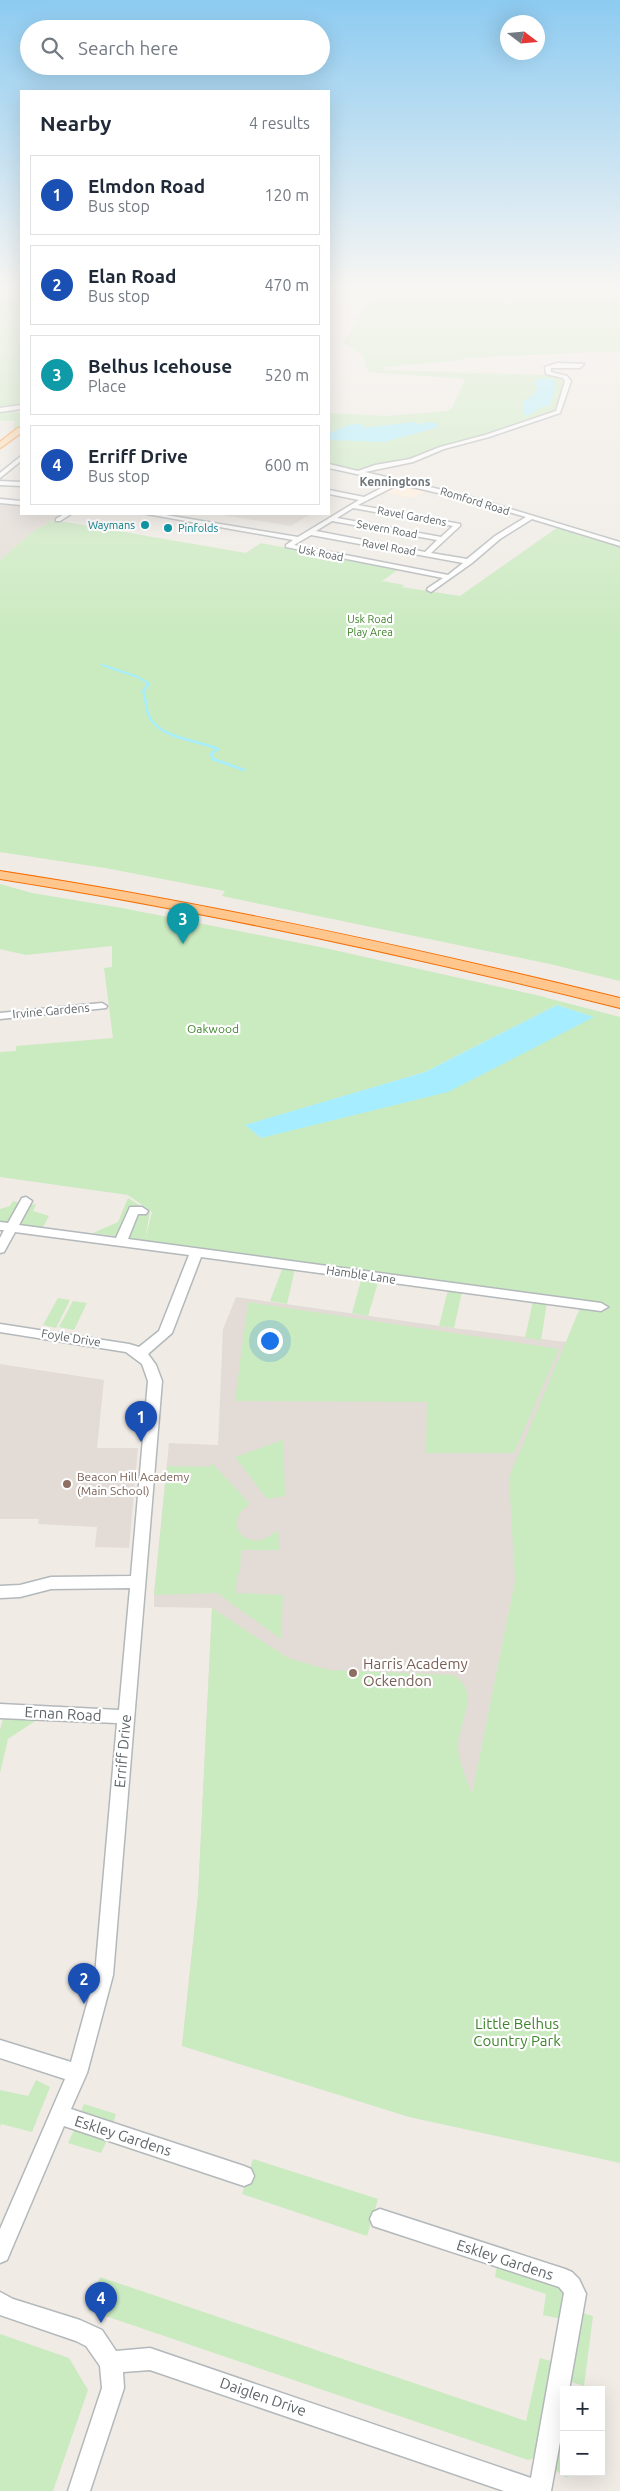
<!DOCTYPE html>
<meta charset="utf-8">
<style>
:root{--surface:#fff;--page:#f6f6f7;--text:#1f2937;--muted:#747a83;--line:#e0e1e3;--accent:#f82347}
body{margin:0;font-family:Ubuntu,sans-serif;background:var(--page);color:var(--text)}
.controls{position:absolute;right:15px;bottom:15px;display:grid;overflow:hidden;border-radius:0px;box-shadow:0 5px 20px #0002}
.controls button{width:45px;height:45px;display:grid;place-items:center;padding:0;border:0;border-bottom:1px solid var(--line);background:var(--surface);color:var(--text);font:25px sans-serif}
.compass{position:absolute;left:500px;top:15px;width:45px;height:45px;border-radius:50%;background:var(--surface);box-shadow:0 5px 20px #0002;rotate:106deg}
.you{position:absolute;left:269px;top:1340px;width:18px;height:18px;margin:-12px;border:4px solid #fff;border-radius:50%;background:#1a73e8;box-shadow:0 0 0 8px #1a73e833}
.badge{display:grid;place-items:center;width:32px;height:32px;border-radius:50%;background:var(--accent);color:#fff;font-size:16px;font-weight:700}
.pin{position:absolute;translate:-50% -41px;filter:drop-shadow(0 1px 2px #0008)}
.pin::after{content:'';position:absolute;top:26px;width:18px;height:15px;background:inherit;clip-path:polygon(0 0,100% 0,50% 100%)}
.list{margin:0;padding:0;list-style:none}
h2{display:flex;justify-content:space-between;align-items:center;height:65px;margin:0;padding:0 20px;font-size:21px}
h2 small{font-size:16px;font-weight:400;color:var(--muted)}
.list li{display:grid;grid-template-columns:32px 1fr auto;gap:15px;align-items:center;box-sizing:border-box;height:80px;margin:0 10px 10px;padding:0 10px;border:1px solid var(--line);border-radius:0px}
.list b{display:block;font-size:19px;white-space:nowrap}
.list p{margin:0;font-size:16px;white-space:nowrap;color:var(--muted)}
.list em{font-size:16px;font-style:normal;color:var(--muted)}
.icon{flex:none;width:28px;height:28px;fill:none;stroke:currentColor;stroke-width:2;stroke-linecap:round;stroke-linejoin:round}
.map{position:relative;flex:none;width:620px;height:2491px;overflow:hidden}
.search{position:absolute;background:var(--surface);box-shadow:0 5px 20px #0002;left:20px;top:20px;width:310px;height:55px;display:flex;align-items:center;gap:12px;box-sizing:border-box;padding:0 18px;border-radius:28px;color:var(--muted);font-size:19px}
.panel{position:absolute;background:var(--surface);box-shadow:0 5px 20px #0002;left:20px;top:90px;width:310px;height:425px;border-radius:0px}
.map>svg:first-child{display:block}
.commercial{fill:#ffeedb}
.education{fill:#e3dcd6}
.green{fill:#caeac0;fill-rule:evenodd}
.water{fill:#a6eeff}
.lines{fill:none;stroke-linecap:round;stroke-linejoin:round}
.stream-far1{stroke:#a6eeff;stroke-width:2}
.stream{stroke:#a6eeff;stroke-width:2.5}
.minor-casing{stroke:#b3b8bb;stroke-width:3}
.major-casing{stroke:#fea251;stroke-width:3}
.highway-casing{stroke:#f56c00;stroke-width:2}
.minor{fill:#fff;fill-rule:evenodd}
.major{fill:#ffddab;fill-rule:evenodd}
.highway{fill:#ffc68d;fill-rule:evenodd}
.culture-dot{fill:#0f9aa8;stroke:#fff;stroke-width:2}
.education-dot{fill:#8d6e63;stroke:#fff;stroke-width:2}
.labels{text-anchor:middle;stroke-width:4.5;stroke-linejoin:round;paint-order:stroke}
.far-street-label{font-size:11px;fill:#5d6467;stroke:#fff}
.far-culture-label{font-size:11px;fill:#0d838f;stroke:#fff;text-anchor:end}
.far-park-label{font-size:11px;fill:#3f852d;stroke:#fff}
.far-quarter-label{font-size:12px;font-weight:bold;fill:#6e7679;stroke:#fff}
.street-label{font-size:12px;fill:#5d6467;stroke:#fff}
.park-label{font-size:12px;fill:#3f852d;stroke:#fff}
.education-label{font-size:12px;fill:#785e54;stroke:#fff;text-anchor:start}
.near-education-label{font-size:15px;fill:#785e54;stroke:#fff;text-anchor:start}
.near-street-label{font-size:15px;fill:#5d6467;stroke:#fff}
.near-park-label{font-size:15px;fill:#3f852d;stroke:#fff}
</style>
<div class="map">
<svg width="620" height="2491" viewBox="0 0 620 2491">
<rect width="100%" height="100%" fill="#f0ebe5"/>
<!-- commercial -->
<path class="commercial" d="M396 486H403L427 491 412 498 383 492Z"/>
<!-- education -->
<g class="education">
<path d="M0 502 21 504V514H65L35 530 0 560Z"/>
<path d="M216 514H311L291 526Z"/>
<path d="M236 1297 454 1328 575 1343 533 1493 472 1795 182 2046 198 1896 212 1608 154 1607V1595L169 1443 218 1445 223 1329Z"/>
<path d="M0 1364 104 1380 97 1448H138L129 1548 95 1547 97 1527 38 1524 39 1519H0Z"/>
</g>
<!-- green -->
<g class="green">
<path d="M0 289H21V403L0 408Z"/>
<path d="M376 289H620V351L462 358 464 360 385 367 383 370 546 375 565 380 555 411 472 439 446 445 407 461 371 465 355 471 329 464V413L387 416 447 411 452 408 465 379 368 372 363 355 343 343Z"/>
<path d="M8 411 21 413V428H13L15 421H0V412Z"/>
<path d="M54 520 246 553 261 543 399 569 382 581 404 585 402 587 460 596 558 527 620 544V981L550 964 222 896 225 891 105 868 0 852V560L35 530Z"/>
<path d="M0 884 32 893 122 908 320 947 536 995 620 1017V2163L409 2117 182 2046 198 1896 212 1608 288 1658 329 1670 453 1675C482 1693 459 1719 458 1746 457 1756 468 1784 472 1794L515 1581 509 1477 583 1301 93 1233 118 1222 128 1198 150 1212 145 1239 152 1212 128 1195 0 1177V1052L16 1051V1046L113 1038 104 968 112 967V946L26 955 0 949ZM557 1005 593 1017 261 1138 246 1125 425 1072Z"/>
<path d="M13 1201 20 1203 10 1222H0V1209L10 1206Z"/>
<path d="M36 1204 33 1211 49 1216 43 1227 21 1225 18 1222 27 1206Z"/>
<path d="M283 1267 295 1269 287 1304 270 1301Z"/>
<path d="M362 1277 379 1279 368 1316 352 1313Z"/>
<path d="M448 1290 462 1292 454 1328 439 1326Z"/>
<path d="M58 1298 70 1300 56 1328 43 1325Z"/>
<path d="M73 1301 87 1303 74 1330 59 1327Z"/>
<path d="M533 1301 547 1303 541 1340 525 1338Z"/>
<path d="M248 1302 559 1349 514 1453H426L427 1402 235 1401Z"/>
<path d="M283 1440 285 1496 267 1499 235 1457Z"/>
<path d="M211 1462 250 1504C247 1506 243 1509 241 1512 229 1527 244 1544 261 1540 267 1538 273 1534 278 1530L279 1550H241L240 1573 237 1574 236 1593 283 1595 281 1639 217 1593 154 1595 167 1466 210 1467Z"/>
<path d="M3 1719H38L8 1739 0 1773V1730Z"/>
<path d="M36 2080 50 2087 32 2132 1 2124 0 2127V2090L28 2096Z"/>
<path d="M84 2104 116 2114 112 2127 79 2116Z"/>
<path d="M75 2128 108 2138 101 2153 68 2143Z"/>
<path d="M253 2159 378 2199 367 2236 242 2194Z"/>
<path d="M497 2264 562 2285 569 2294 565 2320 543 2315 546 2294 495 2277Z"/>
<path d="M100 2277 526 2421 540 2358 558 2363 540 2456 528 2460 88 2310Z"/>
<path d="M580 2312 593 2316 584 2386 568 2381Z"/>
<path d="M0 2334 69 2358 88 2390 53 2491H0Z"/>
<path d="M560 2429 564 2430V2472H568L567 2478 552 2468Z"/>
</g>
<!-- water -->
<g class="water">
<path d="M546 378 557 381 554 382 556 386 549 406 541 407 530 415H523V400L530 398 538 388 534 384 538 379Z"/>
<path d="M413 422 423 425V422L436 423 439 427 384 442 329 440V433C342 429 351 420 365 426L363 428Z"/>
<path d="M557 1005 594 1017 448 1092 261 1138 245 1125 425 1072Z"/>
</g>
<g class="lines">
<!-- stream-far1 -->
<path class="stream-far1" d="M102 665 138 677 149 684"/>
<!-- stream -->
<path class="stream" d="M147 683 149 684 143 691C147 700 145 710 150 718 162 739 198 740 218 749L211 754 213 759 244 770"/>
<!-- minor casing -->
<g class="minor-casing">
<g id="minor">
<path d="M557 363 584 364 580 368H551V372L567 376 571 381 560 413 489 437 444 449 413 462 365 472 464 495 620 542V546L532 519 500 539 472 563 431 592 427 590 428 588 443 578 286 547V545L293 540 147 514H160L298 537 359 500 329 494V490L364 497 393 482 329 468V464L358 471 375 465 410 459 440 447 485 435 556 411 565 381 563 378 546 374 545 367ZM399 484 460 498 526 517 495 536 467 559 431 553 460 526V524L358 505ZM353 508 453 526 441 537 337 518ZM332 521 437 540 425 552 316 531ZM311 535 463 563 448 575 294 545Z"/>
<path d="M21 405V409L0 412V408Z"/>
<path d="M21 456V461L0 478V473Z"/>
<path d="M0 481 21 482V486L0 485Z"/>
<path d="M0 499 21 501V505L0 503Z"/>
<path d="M64 514H71L60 521H56V519Z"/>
<path d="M102 1003 107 1006 106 1008 0 1019V1013Z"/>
<path d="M26 1197 32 1201 19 1225 116 1238 130 1207H142L148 1211 146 1214H138L128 1239 601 1303 608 1307 601 1311 201 1257 172 1333 148 1354 156 1365 162 1381 113 1975 87 2073 71 2109 244 2166 251 2169 254 2176 251 2183 244 2186 64 2126 7 2260 0 2263V2229L65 2079 0 2058V2040L71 2062 95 1975 117 1723 0 1718V1704L119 1710 130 1588 51 1589 20 1597 0 1598V1586L20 1585 51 1577 131 1576 148 1381 142 1364 126 1352 0 1332V1324L129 1344 139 1347 159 1331 189 1255 15 1232 4 1252 0 1253V1238L4 1230H0V1222L8 1223 22 1198Z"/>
<path d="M380 2209 565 2269 572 2272 579 2279 586 2294 569 2390H564V2420L551 2491H504L150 2370 123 2372 124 2388 90 2491H68L102 2388 100 2366 86 2346 76 2341 0 2315V2292L13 2299 80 2320 102 2330 116 2351 150 2348 531 2478 564 2293 559 2287 373 2226 370 2219 373 2212Z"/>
</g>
</g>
<!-- major casing -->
<g class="major-casing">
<path id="major" d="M18 428H21V433L0 448V442Z"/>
</g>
<!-- highway casing -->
<g class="highway-casing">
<path id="highway" d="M0 871C209 903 415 948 620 998V1008C415 957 209 912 0 879Z"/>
</g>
<!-- minor -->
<use href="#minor" class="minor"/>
<!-- major -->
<use href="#major" class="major"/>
<!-- highway -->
<use href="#highway" class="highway"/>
</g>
<!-- sky -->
<linearGradient id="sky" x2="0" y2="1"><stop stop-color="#8dcbf1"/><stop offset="0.45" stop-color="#f8f6f3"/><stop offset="1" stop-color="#f8f6f3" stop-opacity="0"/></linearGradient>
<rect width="620" height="638" fill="url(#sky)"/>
<!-- markers -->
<g class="culture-dot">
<circle cx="145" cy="525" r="5"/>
<circle cx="168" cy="528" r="5"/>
</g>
<g class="education-dot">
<circle cx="67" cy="1484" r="5"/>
<circle cx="353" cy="1673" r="5"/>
</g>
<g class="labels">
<!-- far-street labels -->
<g class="far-street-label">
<text transform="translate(475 501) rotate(17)" y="4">Romford Road</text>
<text transform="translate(412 516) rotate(10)" y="4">Ravel Gardens</text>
<text transform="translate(387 529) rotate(10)" y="4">Severn Road</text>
<text transform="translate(389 547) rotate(10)" y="4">Ravel Road</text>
<text transform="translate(321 553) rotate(11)" y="4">Usk Road</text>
</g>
<!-- far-culture labels -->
<g class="far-culture-label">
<text x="135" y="529">Waymans</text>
<text x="178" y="532" text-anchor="start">Pinfolds</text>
</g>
<!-- far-park labels -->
<g class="far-park-label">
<text x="370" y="623">Usk Road<tspan x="370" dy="13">Play Area</tspan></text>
</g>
<!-- far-quarter labels -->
<g class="far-quarter-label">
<text x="395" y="486">Kenningtons</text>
</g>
<!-- street labels -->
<g class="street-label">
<text transform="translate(51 1011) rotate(-5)" y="4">Irvine Gardens</text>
<text transform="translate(361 1275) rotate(8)" y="4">Hamble Lane</text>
<text transform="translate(71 1338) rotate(9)" y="4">Foyle Drive</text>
</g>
<!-- park labels -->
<g class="park-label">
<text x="213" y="1033">Oakwood</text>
</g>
<!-- education labels -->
<g class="education-label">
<text x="77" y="1481">Beacon Hill Academy<tspan x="77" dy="14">(Main School)</tspan></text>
</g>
<!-- near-education labels -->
<g class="near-education-label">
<text x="363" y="1669">Harris Academy<tspan x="363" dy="17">Ockendon</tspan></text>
</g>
<!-- near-street labels -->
<g class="near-street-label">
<text transform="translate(63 1714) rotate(3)" y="5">Ernan Road</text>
<text transform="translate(123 1751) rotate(-85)" y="5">Erriff Drive</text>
<text transform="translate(123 2136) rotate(18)" y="5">Eskley Gardens</text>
<text transform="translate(505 2260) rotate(18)" y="5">Eskley Gardens</text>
<text transform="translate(263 2397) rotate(19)" y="5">Daiglen Drive</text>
</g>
<!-- near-park labels -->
<g class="near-park-label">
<text x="517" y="2029">Little Belhus<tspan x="517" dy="17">Country Park</tspan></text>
</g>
</g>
</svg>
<div class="controls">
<button>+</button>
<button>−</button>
</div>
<svg class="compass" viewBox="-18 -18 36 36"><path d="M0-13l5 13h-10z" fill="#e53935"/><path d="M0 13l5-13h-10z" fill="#747a83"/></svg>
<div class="you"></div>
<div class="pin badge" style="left:141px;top:1442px;background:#1a4fb4">1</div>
<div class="pin badge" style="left:84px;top:2004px;background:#1a4fb4">2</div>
<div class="pin badge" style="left:183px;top:944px;background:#0f9aa8">3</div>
<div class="pin badge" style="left:101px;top:2323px;background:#1a4fb4">4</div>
<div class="search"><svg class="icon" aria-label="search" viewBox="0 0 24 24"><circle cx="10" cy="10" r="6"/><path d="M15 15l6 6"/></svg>Search here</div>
<section class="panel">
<h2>Nearby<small>4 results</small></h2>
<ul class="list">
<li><span class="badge" style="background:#1a4fb4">1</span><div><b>Elmdon Road</b><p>Bus stop</p></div><em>120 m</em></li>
<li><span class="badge" style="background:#1a4fb4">2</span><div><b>Elan Road</b><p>Bus stop</p></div><em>470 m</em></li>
<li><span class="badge" style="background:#0f9aa8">3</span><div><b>Belhus Icehouse</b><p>Place</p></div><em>520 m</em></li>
<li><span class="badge" style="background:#1a4fb4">4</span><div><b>Erriff Drive</b><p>Bus stop</p></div><em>600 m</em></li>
</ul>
</section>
</div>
